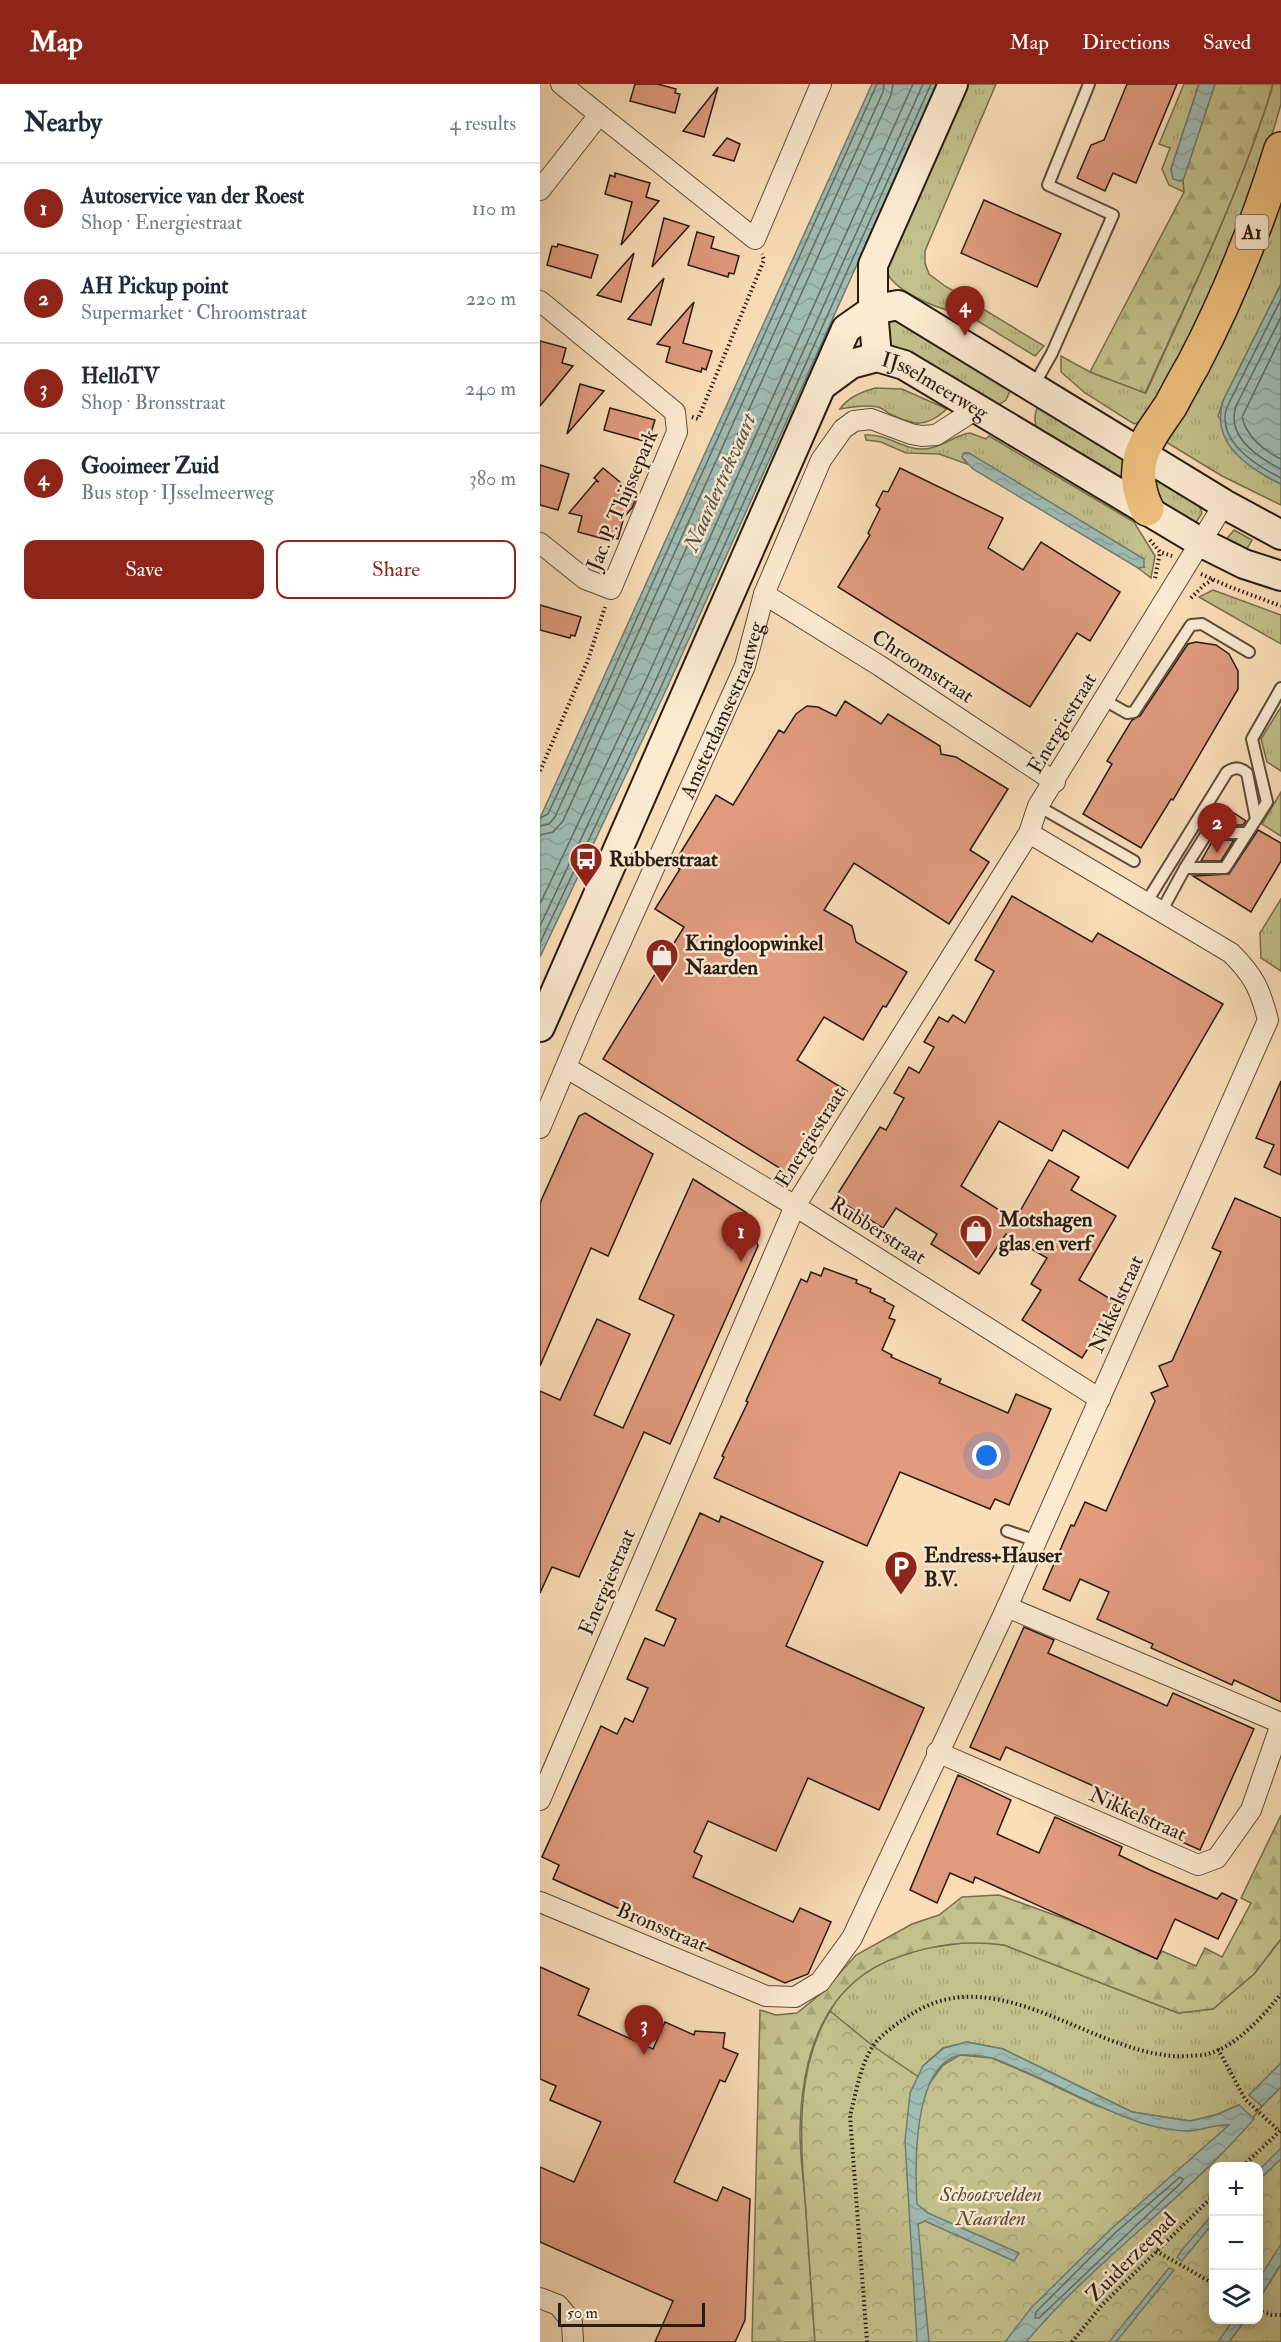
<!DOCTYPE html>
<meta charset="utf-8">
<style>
:root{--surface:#fff;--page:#f6f6f7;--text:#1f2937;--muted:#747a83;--line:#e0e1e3;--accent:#8f2418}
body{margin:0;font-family:"IM FELL Double Pica",serif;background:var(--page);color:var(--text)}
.controls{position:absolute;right:18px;bottom:18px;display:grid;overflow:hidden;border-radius:12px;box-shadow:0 3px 15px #0003}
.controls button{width:54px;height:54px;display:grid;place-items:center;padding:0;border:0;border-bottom:2px solid var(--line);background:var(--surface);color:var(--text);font:30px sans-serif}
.scale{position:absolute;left:18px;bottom:15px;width:147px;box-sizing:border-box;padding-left:6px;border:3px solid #281c13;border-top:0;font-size:16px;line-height:21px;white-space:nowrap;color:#281c13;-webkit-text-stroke:4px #fcead1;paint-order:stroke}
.you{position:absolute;left:447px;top:1372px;width:21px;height:21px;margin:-15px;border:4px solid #fff;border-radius:50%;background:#1a73e8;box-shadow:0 0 0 9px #1a73e833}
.badge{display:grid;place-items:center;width:39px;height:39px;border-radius:50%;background:var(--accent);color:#fff;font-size:20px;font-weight:700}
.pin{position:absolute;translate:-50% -50px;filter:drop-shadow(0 2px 3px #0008)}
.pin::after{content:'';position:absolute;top:32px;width:21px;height:18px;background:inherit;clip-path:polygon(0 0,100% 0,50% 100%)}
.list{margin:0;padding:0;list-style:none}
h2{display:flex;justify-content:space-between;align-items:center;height:78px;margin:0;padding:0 24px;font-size:26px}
h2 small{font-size:20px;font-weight:400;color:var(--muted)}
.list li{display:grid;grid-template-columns:39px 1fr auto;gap:18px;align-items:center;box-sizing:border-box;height:90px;padding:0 24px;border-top:2px solid var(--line)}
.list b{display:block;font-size:22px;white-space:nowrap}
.list p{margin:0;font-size:20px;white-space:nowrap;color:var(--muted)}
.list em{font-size:20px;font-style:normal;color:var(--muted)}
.actions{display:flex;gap:12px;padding:18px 24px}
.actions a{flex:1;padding:14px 0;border:2px solid var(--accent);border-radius:12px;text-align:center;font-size:21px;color:var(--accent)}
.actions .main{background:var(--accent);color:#fff}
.icon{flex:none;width:33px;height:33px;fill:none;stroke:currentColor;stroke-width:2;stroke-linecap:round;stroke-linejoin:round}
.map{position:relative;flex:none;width:741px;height:2258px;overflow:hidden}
header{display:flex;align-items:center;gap:36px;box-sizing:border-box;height:84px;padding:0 30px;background:var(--accent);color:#fff}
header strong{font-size:28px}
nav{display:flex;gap:33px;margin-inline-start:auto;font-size:21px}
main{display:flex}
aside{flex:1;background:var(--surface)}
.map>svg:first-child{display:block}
.grass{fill:url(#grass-tufts);stroke:#766e4f;stroke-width:1.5}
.forest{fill:url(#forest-firs);stroke:#766e4f;stroke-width:1.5}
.park{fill:url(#park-crowns);stroke:#766e4f;stroke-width:1.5}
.water{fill:url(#water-waves);stroke:#6f7c73;stroke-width:1.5}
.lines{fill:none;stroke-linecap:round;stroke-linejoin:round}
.shore{stroke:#646c63;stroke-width:1.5}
.building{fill:#e19b7f;stroke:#281c13;stroke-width:1.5}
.lane-casing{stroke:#5c4c3c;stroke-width:14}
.street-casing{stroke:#5c4c3c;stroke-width:22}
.secondary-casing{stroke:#281c13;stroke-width:32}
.highway-casing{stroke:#281c13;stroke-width:36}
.path{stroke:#281c13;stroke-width:4;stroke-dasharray:1.5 3;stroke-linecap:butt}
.lane{stroke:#fcead1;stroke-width:10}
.street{stroke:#fcead1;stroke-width:20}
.secondary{stroke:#fcead1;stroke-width:28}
.highway{stroke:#edbf7c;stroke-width:33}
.labels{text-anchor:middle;stroke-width:5;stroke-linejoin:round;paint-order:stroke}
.shield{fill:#fcead1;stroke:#685a4c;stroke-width:1.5}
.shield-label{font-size:20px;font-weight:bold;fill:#281c13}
.street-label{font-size:21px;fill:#281c13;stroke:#fcead1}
.poi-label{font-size:21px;font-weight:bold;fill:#281c13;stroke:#fcead1;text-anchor:start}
.park-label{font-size:21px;font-style:italic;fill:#564d37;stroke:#fcead1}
.water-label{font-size:22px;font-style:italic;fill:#52544b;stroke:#fcead1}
</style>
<header>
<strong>Map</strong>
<nav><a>Map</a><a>Directions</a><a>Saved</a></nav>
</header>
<main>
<aside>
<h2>Nearby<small>4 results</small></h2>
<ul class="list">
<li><span class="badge">1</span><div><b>Autoservice van der Roest</b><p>Shop · Energiestraat</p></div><em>110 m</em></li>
<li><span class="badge">2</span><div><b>AH Pickup point</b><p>Supermarket · Chroomstraat</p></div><em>220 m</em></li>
<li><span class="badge">3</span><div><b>HelloTV</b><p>Shop · Bronsstraat</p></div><em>240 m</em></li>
<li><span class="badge">4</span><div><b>Gooimeer Zuid</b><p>Bus stop · IJsselmeerweg</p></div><em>380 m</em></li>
</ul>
<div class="actions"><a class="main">Save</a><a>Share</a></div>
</aside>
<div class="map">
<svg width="741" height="2258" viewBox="0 0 741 2258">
<defs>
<pattern id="grass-tufts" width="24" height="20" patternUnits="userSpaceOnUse" patternTransform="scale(1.5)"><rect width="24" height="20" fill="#c3c08b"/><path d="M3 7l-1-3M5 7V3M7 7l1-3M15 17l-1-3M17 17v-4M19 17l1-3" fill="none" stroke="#a8a477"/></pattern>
<pattern id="forest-firs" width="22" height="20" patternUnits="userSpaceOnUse" patternTransform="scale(1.5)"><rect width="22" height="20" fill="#c3c08b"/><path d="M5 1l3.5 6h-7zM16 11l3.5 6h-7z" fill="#a8a477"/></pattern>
<pattern id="park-crowns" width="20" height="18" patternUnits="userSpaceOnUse" patternTransform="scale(1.5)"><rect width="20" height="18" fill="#c3c08b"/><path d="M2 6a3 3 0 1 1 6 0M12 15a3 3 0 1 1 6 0" fill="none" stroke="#a8a477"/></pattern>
<pattern id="water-waves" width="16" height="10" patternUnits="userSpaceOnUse" patternTransform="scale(1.5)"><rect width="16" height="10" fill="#9fbcb3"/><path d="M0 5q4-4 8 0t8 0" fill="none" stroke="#89a199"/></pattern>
</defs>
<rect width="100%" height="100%" fill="#fadeb8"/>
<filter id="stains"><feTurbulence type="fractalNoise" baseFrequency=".00333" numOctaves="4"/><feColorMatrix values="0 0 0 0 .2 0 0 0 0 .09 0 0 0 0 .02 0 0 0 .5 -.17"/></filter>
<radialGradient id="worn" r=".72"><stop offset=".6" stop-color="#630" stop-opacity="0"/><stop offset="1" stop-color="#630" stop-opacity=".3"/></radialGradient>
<!-- grass -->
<g class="grass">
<path d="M424 0H456L385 167V179L389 190 405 202 504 262 495 272 415 223 411 227C394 223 362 209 351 195 348 192 347 185 346 181Z"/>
<path d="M644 0H659L631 85 640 97 643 95 644 108 629 101 622 85 630 64 619 60Z"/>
<path d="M733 0H741V20L725 74 687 176 614 325 601 337 594 340 545 309 521 288V272L550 288 606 309C651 208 701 107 733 0Z"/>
<path d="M741 90V200L683 317 678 332 725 392 741 400V421L682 392 621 355Z"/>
<path d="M355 231 460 292 470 307 466 316 460 320H448L352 263 347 259 342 240Z"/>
<path d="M335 304 362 305 407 325C386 344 374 342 350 330 347 328 342 324 338 323 326 320 311 323 300 325 308 313 322 308 335 304Z"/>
<path d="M501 317 594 374V409C580 401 506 361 501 352 493 341 493 328 501 317Z"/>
<path d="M430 349 446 355 449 352 594 438 615 472 611 494 598 484 604 483 429 369H424L422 373 427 380 399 370 366 369 341 358 326 356 325 351C350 350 362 366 385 365 402 364 414 351 430 349Z"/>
<path d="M608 381 655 410 662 429 657 437 648 442 614 420Z"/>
<path d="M694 446 712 456 703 472 684 458Z"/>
<path d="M673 506 741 531V560L659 513Z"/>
<path d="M741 623V687L727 678 721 655Z"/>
<path d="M741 708V752L722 740Z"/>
<path d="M741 815V887L721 874 720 849Z"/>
<path d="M741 1855V1979L709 2011 722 2022 741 2003 605 2166 699 2021 676 2031 650 2037 592 2028 463 1965 427 1958 403 1964 383 1982 275 2258 278 1946 299 1912 320 1892 345 1877 382 1865 435 1857 464 1861 638 1929 673 1925 714 1890Z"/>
<path d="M741 2180V2258H689L705 2236H718L719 2215Z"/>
</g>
<!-- forest -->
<g class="forest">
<path d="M675 0H733C701 107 651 208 605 309L550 288 644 108 643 95Z"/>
<path d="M741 1731V1855L714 1890 673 1925 638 1929 464 1861C427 1856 396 1860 361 1872 283 1897 261 1973 260 2048 260 2074 264 2100 266 2126 269 2170 272 2214 275 2258H212L220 1926 236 1931 257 1929 283 1908 316 1871 372 1840 399 1831 422 1813 459 1811 584 1856 583 1860 617 1875 622 1867 656 1882 665 1864 682 1873 711 1819 701 1814Z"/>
</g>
<!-- park -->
<path class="park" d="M290 1927 333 1962 389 2000 403 1981 420 1971 452 1974 496 1993 553 2020 602 2039 648 2047 676 2041 706 2043 722 2022 741 2003V2180L719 2215 718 2082H674V2236H705L689 2258H275C272 2215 269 2172 266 2129 261 2061 253 1989 290 1927Z"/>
<!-- water -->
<g class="water">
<path d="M332 0H398L126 606 0 873V734Z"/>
<path d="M659 0H675L644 94 640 97 633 95 631 85Z"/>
<path d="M741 200V400C708 384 670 359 683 317Z"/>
<path d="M424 369H429L604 475V483L598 484 433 385 422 373Z"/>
<path d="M427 1958 463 1965 592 2028 650 2037 676 2031 699 2021 714 2035C645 2115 555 2176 486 2258H465L491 2224 571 2145 689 2041C675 2040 663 2046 649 2047 634 2047 613 2043 599 2038 560 2025 524 2004 486 1988 475 1984 463 1977 452 1974 444 1972 428 1970 420 1971 372 1981 375 2084 377 2120L388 2129 479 2169 474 2177 385 2137 378 2140 389 2258H377L365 2057 370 2009 383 1982 404 1964Z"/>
<path d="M741 1979V2003L722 2022 709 2011Z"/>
<path d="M741 2064V2075L719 2096V2086Z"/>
<path d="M673 2130V2139L642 2177 637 2173 641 2167Z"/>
<path d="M741 2160V2180L719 2215V2195Z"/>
<path d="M629 2184 634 2186 576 2258H569Z"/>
<path d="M693 2236H705L689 2258H678Z"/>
</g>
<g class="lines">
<!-- shore -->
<g class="shore">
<path d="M741 215 689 319C687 323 685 329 685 333 684 362 719 383 741 394"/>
<path d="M741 233 696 322C686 352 717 373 741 385"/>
<path d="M741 253 702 333C706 352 724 367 741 375"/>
<path d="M0 734 8 730 38 665 337 0"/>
<path d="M0 742 9 740 15 733 343 8 344 0"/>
<path d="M0 751 13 748 23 737 351 11 353 0"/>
<path d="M0 820 106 596 373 0"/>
<path d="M0 842 114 600 383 0"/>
<path d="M0 859 121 603 391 0"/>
<path d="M640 2093 643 2095 642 2098 499 2234H495L496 2228 575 2149Z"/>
</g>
</g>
<!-- building -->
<g class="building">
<path d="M95 0H118L136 5 135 9 140 10 135 29 90 17Z"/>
<path d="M587 0H637L596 99 573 89 565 107 537 94 551 61 564 56Z"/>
<path d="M178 3 164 53 143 47Z"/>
<path d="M187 54 200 60 194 77 173 71Z"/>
<path d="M75 89 110 99 106 113 119 117 81 161 92 118 65 110 70 91 75 93Z"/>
<path d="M444 116 521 150 497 203 421 169Z"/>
<path d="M124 134 149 142 112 183Z"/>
<path d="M157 148 174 153 171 164 199 172 194 190 189 189 188 193 148 181Z"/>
<path d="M18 160 58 171 51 194 7 181 12 162 17 163Z"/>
<path d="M94 169 81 218 57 211Z"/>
<path d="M124 194 111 241 88 235Z"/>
<path d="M154 218 143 259 172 267 166 286 162 284 161 288 126 278 130 263 117 260Z"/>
<path d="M0 257 26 264 22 279 33 282 0 322Z"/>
<path d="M40 300 64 307 27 350Z"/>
<path d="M70 324 115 336 109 355 105 354 104 357 64 346Z"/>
<path d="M0 381 29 390 18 426 0 421Z"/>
<path d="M63 384 97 412 92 424 84 433 78 455 73 454 72 457 38 448 42 432 29 429 56 397 59 398 54 394Z"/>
<path d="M360 384 463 434 448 464 483 486 501 458 580 508 550 557 537 549 490 623 298 503 330 451 328 449 340 425 336 421 343 407 348 408Z"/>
<path d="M0 521 41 533 35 552 31 551 30 554 0 546Z"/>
<path d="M656 558 676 561 689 570 698 587V605L633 716 631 715 601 764 543 730 572 680 567 677 592 636 600 632 648 560Z"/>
<path d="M305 617 341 640 348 630 400 662 401 670 416 673 468 705 430 766 449 778 409 840 314 779 284 826 312 842 316 858 367 888 346 923 343 922 323 956 284 933 257 976 307 1007 254 1093 63 975 144 843 115 825 140 785 133 781 176 711 193 721 239 646 244 649 256 630 267 622 278 623 296 632Z"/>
<path d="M691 727 706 737 703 741H682Z"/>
<path d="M718 746 741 759V777L711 828 653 792 689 790Z"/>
<path d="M673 756H694L681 777H661Z"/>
<path d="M472 812 552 858 558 849 683 920 588 1084 523 1046 512 1067 459 1037 421 1102 475 1136 509 1076 539 1093 531 1106 576 1132 539 1196 577 1219 542 1274 482 1236 501 1206 491 1200 507 1174 466 1150 439 1190 391 1160 397 1150 356 1124 343 1144 295 1114 340 1043 346 1046 364 1014 354 1009 369 983 379 989 394 963 384 958 399 933 408 938 413 931 425 939 454 887 435 876Z"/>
<path d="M741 997V1091L724 1083 734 1061 716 1054Z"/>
<path d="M45 1029 113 1070 68 1172 51 1164 0 1282V1119L39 1032Z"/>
<path d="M153 1095 207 1129 218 1162 130 1360 104 1348 39 1493 12 1483 0 1509V1307L20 1316 57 1235 90 1250 54 1331 83 1344 134 1231 99 1215Z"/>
<path d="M695 1114 741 1134V1618L694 1596 692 1601 611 1564 613 1560 557 1535 569 1508 540 1495 530 1517 503 1505 531 1441 534 1442 545 1418 566 1427 615 1317 611 1309 628 1302 619 1282 632 1277 681 1168 672 1164Z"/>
<path d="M284 1184 317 1196 316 1199 331 1205 330 1208 345 1215 344 1217 354 1222 349 1234 355 1236 342 1266 352 1271 351 1273 401 1295 399 1299 468 1329 476 1310 511 1325 469 1421 455 1415 450 1425 360 1388 327 1462 174 1394 184 1373 182 1372 208 1318 206 1317 261 1195 267 1198 271 1188 281 1192Z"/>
<path d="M160 1429 179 1438 181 1432 283 1478 246 1562 384 1624 339 1726 268 1694 236 1767 168 1737 154 1768 162 1772 153 1793 253 1838 260 1824 291 1838 268 1890 245 1899 13 1795 19 1781 2 1773 61 1642 77 1650 85 1634 93 1638 108 1604 87 1595 105 1554 124 1562 136 1535 116 1526Z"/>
<path d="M484 1543 514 1556 508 1569 627 1622 633 1609 714 1645 660 1766 579 1730 585 1716 466 1663 460 1676 430 1663Z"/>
<path d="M418 1691 471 1716 457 1750 499 1769 515 1733 582 1763 579 1771 610 1786 677 1815 682 1809 697 1816 678 1855 635 1835 617 1875 435 1793 433 1799 410 1789 397 1819 370 1806Z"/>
<path d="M0 1883 49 1905 38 1931 113 1965 125 1938 154 1951 155 1947 185 1949 183 1964 198 1970 185 1998 180 1996 134 2098 177 2117 183 2103 210 2115 205 2236 195 2258H115L133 2217 0 2158V2083L34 2098 61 2038 10 2016 16 2002 0 1995Z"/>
</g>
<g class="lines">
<!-- lane casing -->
<g class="lane-casing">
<g id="lane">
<path d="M494 301 512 269 573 131 508 101 549 0"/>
<path d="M564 616 587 629 594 628 651 541 662 540 709 568"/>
<path d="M498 722 594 777"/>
<path d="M645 784 667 749H707"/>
<path d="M606 819 687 688C694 683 700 683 707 689L716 735"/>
<path d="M621 828 645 784H685L727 718 712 655 741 604"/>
<path d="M467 1447 497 1457"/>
</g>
</g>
<!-- street casing -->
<g class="street-casing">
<g id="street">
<path d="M21 0 215 155 281 0"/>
<path d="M0 106 59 31"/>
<path d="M0 217 135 328 137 348 71 505 45 495 0 459"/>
<path d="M224 510 340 582 515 698"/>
<path d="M27 984 255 1122 560 1315"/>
<path id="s1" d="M0 1044 46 935 205 582 224 510 281 376 303 345 314 337 331 335 371 350 382 352 396 351 427 331 432 320"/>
<path d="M467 1523 741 1639"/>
<path d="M397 1668 658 1781 677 1774 711 1726 741 1640"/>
<path d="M0 1716 255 1122 489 749 498 722 684 420"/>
<path d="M0 1818 226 1912 255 1913 280 1898 312 1854 467 1523 728 936C720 905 714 892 691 869L489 749"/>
<path d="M0 2214 18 2221 32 2238 33 2258"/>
</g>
</g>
<!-- secondary casing -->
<g class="secondary-casing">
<g id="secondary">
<path d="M337 273 333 226V181L413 0"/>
<path id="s2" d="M281 302 311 280 337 273 364 281 660 458 704 480 741 492"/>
<path d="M0 943 306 245 333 226 358 221 684 420 741 451"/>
</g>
</g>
<!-- highway casing -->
<g class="highway-casing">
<path id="highway" d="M607 425C599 409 596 391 601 372 607 353 620 338 631 321 638 308 645 294 653 281 689 212 718 139 741 65"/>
</g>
<!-- path -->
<g class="path">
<path d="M152 333 158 335 224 176 222 170"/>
<path d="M610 456 620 468 632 472"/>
<path d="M661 490 690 503 741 522"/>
<path d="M615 494 620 468"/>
<path d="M651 514 664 501 674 495"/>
<path d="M0 687 48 576 65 523"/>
<path d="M678 1965 705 2015 739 2047"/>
<path d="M703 2082 741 2046"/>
<path d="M616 2167 674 2200"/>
<path d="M718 2226 732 2231H741"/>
<path d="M327 2258 310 2032C316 2009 320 1982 333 1962 342 1949 362 1936 375 1928 464 1875 560 1978 650 1972 655 1971 662 1972 668 1970 698 1961 721 1934 741 1910"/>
<path d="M532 2258 562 2221 674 2111"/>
</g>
<!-- lane -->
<use href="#lane" class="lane"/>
<!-- street -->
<use href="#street" class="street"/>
<!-- secondary -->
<use href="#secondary" class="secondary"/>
<!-- highway -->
<use href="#highway" class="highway"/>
</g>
<!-- icons -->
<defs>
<g id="bus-pin" transform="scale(1.725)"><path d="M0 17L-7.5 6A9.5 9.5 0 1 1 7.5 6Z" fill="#8f2418" stroke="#fcead1"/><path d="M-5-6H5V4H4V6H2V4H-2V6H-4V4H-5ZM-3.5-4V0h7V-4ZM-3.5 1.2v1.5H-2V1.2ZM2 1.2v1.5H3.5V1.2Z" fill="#fff"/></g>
<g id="shop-pin" transform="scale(1.725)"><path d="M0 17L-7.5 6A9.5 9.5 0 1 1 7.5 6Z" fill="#8f2418" stroke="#fcead1"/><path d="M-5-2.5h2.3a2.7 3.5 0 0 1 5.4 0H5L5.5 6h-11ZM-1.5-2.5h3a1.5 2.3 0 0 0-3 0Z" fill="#fff"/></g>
<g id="parking-pin" transform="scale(1.725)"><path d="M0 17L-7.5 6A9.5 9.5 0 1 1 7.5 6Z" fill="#8f2418" stroke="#fcead1"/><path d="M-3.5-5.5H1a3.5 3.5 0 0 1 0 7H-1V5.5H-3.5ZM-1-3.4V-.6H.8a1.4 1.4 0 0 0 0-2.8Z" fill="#fff"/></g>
</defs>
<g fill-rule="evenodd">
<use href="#bus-pin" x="46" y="775"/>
<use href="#shop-pin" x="122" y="871"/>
<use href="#shop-pin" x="436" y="1147"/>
<use href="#parking-pin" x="361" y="1483"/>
</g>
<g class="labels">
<!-- shield labels -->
<rect class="shield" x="695.5" y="131" width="33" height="34" rx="4.5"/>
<g class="shield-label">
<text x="712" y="155">A1</text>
</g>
<!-- street labels -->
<g class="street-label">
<text dy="7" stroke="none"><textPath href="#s2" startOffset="129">IJsselmeerweg</textPath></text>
<text transform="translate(82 416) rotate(-67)" y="7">Jac. P. Thijssepark</text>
<text transform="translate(383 582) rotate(33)" y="7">Chroomstraat</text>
<text dy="7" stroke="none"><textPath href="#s1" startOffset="456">Amsterdamsestraatweg</textPath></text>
<text transform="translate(522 639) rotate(-59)" y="7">Energiestraat</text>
<text transform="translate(270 1053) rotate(-58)" y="7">Energiestraat</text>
<text transform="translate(338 1146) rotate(32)" y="7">Rubberstraat</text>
<text transform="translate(576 1220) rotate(-66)" y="7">Nikkelstraat</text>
<text transform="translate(67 1498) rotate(-67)" y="7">Energiestraat</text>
<text transform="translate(598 1730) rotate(24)" y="7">Nikkelstraat</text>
<text transform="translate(122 1843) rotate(23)" y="7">Bronsstraat</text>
<text transform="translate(591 2173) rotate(-45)" y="7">Zuiderzeepad</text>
</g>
<!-- poi labels -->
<g class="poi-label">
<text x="69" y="782">Rubberstraat</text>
<text x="145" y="866">Kringloopwinkel<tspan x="145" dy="24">Naarden</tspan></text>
<text x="459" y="1142">Motshagen<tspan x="459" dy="24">glas en verf</tspan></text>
<text x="384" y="1478">Endress+Hauser<tspan x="384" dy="24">B.V.</tspan></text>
</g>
<!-- park labels -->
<g class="park-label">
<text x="451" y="2117">Schootsvelden<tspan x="451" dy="24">Naarden</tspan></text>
</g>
<!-- water labels -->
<g class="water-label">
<text transform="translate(179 398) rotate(-66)" y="8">Naardertrekvaart</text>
</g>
</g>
<rect width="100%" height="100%" filter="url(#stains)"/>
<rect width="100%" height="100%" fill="url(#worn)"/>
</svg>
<div class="controls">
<button>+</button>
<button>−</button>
<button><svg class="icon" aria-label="layers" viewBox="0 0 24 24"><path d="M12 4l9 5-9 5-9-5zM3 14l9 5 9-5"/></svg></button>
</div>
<div class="scale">50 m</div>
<div class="you"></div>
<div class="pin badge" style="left:201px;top:1178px">1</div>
<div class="pin badge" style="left:677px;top:769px">2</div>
<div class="pin badge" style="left:104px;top:1971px">3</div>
<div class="pin badge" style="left:425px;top:252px">4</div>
</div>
</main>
